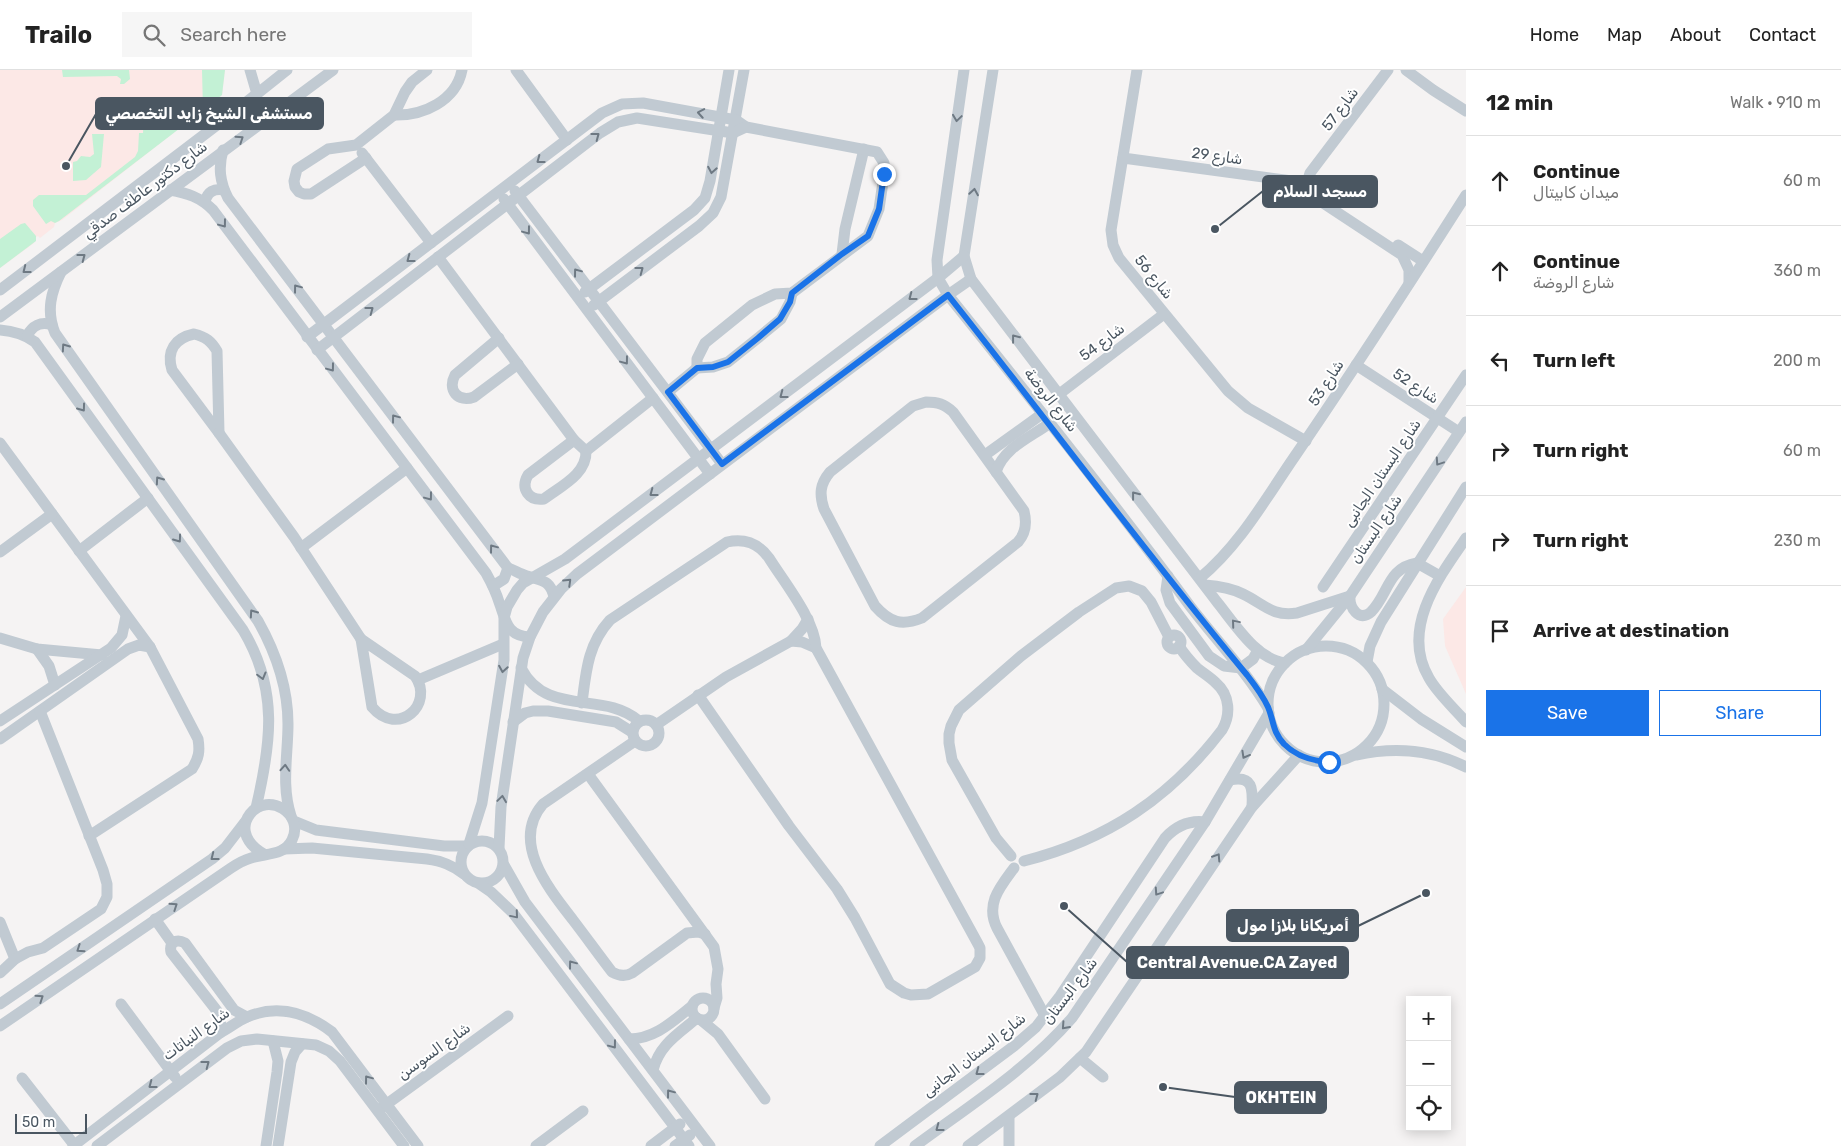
<!DOCTYPE html>
<meta charset="utf-8">
<style>
:root{--surface:#fff;--page:#f6f6f6;--text:#222;--muted:#767676;--line:#e0e0e0;--accent:#1a73e8}
body{margin:0;font-family:Rubik,"Noto Naskh Arabic",sans-serif;background:var(--page);color:var(--text)}
.controls{position:absolute;right:15px;bottom:15px;display:grid;overflow:hidden;border-radius:0px;box-shadow:0 2px 12px #0003}
.controls button{width:45px;height:45px;display:grid;place-items:center;padding:0;border:0;border-bottom:1px solid var(--line);background:var(--surface);color:var(--text);font:25px sans-serif}
.scale{position:absolute;left:15px;bottom:12px;width:72px;box-sizing:border-box;padding-left:5px;border:2px solid #4a5661;border-top:0;font-size:14px;line-height:18px;white-space:nowrap;color:#4a5661;-webkit-text-stroke:4px #fff;paint-order:stroke}
.stop{position:absolute;width:15px;height:15px;margin:-11px;border:4px solid #1a73e8;border-radius:50%;background:#fff}
.stop.end{background:#1a73e8;border-color:#fff;box-shadow:0 1px 5px #0008}
.list{margin:0;padding:0;list-style:none}
h2{display:flex;justify-content:space-between;align-items:center;height:65px;margin:0;padding:0 20px;font-size:21px}
h2 small{font-size:16px;font-weight:400;color:var(--muted)}
.list li{display:grid;grid-template-columns:32px 1fr auto;gap:15px;align-items:center;box-sizing:border-box;height:90px;padding:0 20px;border-top:1px solid var(--line)}
.list b{display:block;font-size:19px;white-space:nowrap}
.list p{margin:0;font-size:16px;white-space:nowrap;color:var(--muted)}
.list em{font-size:16px;font-style:normal;color:var(--muted)}
.actions{display:flex;gap:10px;padding:15px 20px}
.actions a{flex:1;padding:11px 0;border:1px solid var(--accent);border-radius:0px;text-align:center;font-size:18px;color:var(--accent)}
.actions .main{background:var(--accent);color:#fff}
.icon{flex:none;width:28px;height:28px;fill:none;stroke:currentColor;stroke-width:2;stroke-linecap:round;stroke-linejoin:round}
.map{position:relative;flex:none;width:1466px;height:1076px;overflow:hidden}
header{display:flex;align-items:center;gap:30px;box-sizing:border-box;height:70px;padding:0 25px;background:var(--surface);border-bottom:1px solid var(--line)}
header strong{font-size:24px}
nav{display:flex;gap:28px;margin-inline-start:auto;font-size:18px}
.search{width:350px;height:45px;background:var(--page);display:flex;align-items:center;gap:12px;box-sizing:border-box;padding:0 18px;border-radius:0px;color:var(--muted);font-size:19px}
main{display:flex}
aside{flex:1;background:var(--surface)}
.map>svg:first-child{display:block}
.medical{fill:#fce8e6}
.green{fill:#c3f1d5}
.lines{fill:none;stroke-linecap:round;stroke-linejoin:round}
.minor{stroke:#c1cad2;stroke-width:11}
.oneway{stroke:#6e7983}
.route{stroke:#1a73e8;stroke-width:6}
.labels{text-anchor:middle;stroke-width:4;stroke-linejoin:round;paint-order:stroke}
.street-label{font-size:15px;fill:#4a5661;stroke:#fff}
.leader{fill:none;stroke:#4a5661;stroke-width:2}
.callout-dot{fill:#4a5661;stroke:#fff;stroke-width:2}
.callout{fill:#4a5661;stroke:#4a5661;stroke-width:2}
.callout-label{font-size:16px;text-anchor:middle;font-weight:bold;fill:#fff}
</style>
<header>
<strong>Trailo</strong>
<div class="search"><svg class="icon" aria-label="search" viewBox="0 0 24 24"><circle cx="10" cy="10" r="6"/><path d="M15 15l6 6"/></svg>Search here</div>
<nav><a>Home</a><a>Map</a><a>About</a><a>Contact</a></nav>
</header>
<main>
<div class="map">
<svg width="1466" height="1076" viewBox="0 0 1466 1076">
<rect width="100%" height="100%" fill="#f5f3f3"/>
<!-- medical -->
<g class="medical">
<path d="M0 0H225L222 25 62 150 55 153 54 157 45 164 40 168 38 166 36 167 34 173 0 198Z"/>
<path d="M1466 517V624L1445 576 1443 549Z"/>
</g>
<!-- green -->
<g class="green">
<path d="M62 0H129L130 9 124 14H120L121 9 117 6 63 7Z"/>
<path d="M202 0H225L222 25 203 40Z"/>
<path d="M201 42 59 151 55 153 51 151 46 154 33 136V130L39 125H86L135 87 138 81 139 63H143L144 44Z"/>
<path d="M92 64H104L101 97 86 110 73 111V92L77 91 81 86 90 87 94 84Z"/>
<path d="M25 153 36 166V171L0 198V169L21 154Z"/>
</g>
<g class="lines">
<!-- minor -->
<g class="minor">
<path d="M250 0 257 24"/>
<path d="M516 0 567 70"/>
<path d="M964 0 937 190 938 208 948 225C1030 327 1112 430 1190 536 1216 570 1246 601 1268 638"/>
<path d="M993 0 964 186 971 209 1217 532C1235 554 1256 589 1285 593"/>
<path d="M1137 0 1111 160 1113 175 1119 188 1228 321 1248 338 1306 371"/>
<path d="M1388 0 1310 103C1305 116 1311 122 1320 131L1402 185 1409 200V213"/>
<path d="M1406 0 1433 20 1466 41"/>
<path d="M394 45C423 46 456 31 462 0"/>
<path d="M223 80C218 98 220 112 228 128L508 498C514 500 520 504 527 506 541 511 550 509 554 527"/>
<path d="M362 83 431 173"/>
<path d="M366 88 311 124H304L299 122 295 117 294 111 297 99 328 79 356 75 394 45 405 22 412 12 427 0"/>
<path d="M1123 88 1307 113"/>
<path d="M170 120C187 123 200 127 213 140L486 503C491 512 496 522 499 532 506 550 506 566 530 567"/>
<path d="M515 121 722 394"/>
<path d="M504 129 710 404"/>
<path d="M205 132C207 122 214 118 224 120"/>
<path d="M1398 175 1423 191"/>
<path d="M842 184 845 159 864 79"/>
<path d="M438 187 574 370 586 381 653 328"/>
<path d="M61 202C51 222 46 241 55 263L258 551C276 583 288 617 288 654 288 685 281 715 291 746"/>
<path d="M0 220 234 42 287 0"/>
<path d="M585 222 694 140 705 128 710 111 729 0"/>
<path d="M594 235 699 156 713 143 721 127 744 0"/>
<path d="M0 247 333 0"/>
<path d="M0 260C14 261 24 264 35 272L243 560C279 620 271 674 256 738"/>
<path d="M194 264C206 267 211 271 217 281L219 363 172 300C166 281 175 268 194 264Z"/>
<path d="M27 266C32 256 41 251 52 255"/>
<path d="M307 267 602 43 622 34 643 33 736 50 746 57 877 82 884 93V105L879 139 868 166 792 223 775 224 752 235 705 273 697 289V298"/>
<path d="M499 268 455 305C447 320 458 333 474 327L518 294"/>
<path d="M317 280 600 63 618 52 637 48 733 63 746 57"/>
<path d="M1356 295 1459 362"/>
<path d="M668 322 697 298 713 297 728 292 758 268 781 249 790 232 792 223"/>
<path d="M1058 325 1164 244"/>
<path d="M926 332C938 332 944 334 953 342L1024 441C1027 453 1026 463 1018 472L922 548C902 556 890 553 875 536L824 439C819 424 820 414 830 402L913 336Z"/>
<path d="M219 363 294 467 361 569"/>
<path d="M574 370 528 405C520 419 529 431 544 429 561 416 587 404 586 381"/>
<path d="M0 373 150 577 198 669C200 681 199 688 192 699L89 766"/>
<path d="M985 385 1042 344"/>
<path d="M996 402C1003 378 1031 367 1050 353"/>
<path d="M1466 468C1439 507 1400 559 1429 608 1438 624 1454 638 1466 652"/>
<path d="M301 478 407 398"/>
<path d="M79 481 148 428"/>
<path d="M0 482 52 444"/>
<path d="M1168 506 1166 520 1170 533 1209 586 1224 596 1241 598 1253 589 1258 580"/>
<path d="M1200 508C1240 475 1266 428 1295 386 1354 300 1410 213 1466 125"/>
<path d="M1205 515C1218 516 1231 518 1243 524 1264 534 1272 547 1297 543L1350 526C1349 537 1359 553 1371 542 1389 524 1387 498 1417 493L1440 506"/>
<path d="M493 516 504 509 508 498"/>
<path d="M1323 517 1466 305"/>
<circle cx="1174" cy="572" r="7"/>
<path d="M0 568 37 579 102 585"/>
<path d="M361 569 415 606C435 634 398 668 372 637Z"/>
<path d="M791 571 802 572 816 578"/>
<circle cx="1326" cy="634" r="58"/>
<path d="M37 579 49 596 55 615"/>
<path d="M1306 580 1350 526 1466 352"/>
<path d="M1367 592 1370 576 1381 552 1466 417"/>
<path d="M521 598C547 648 603 620 639 651"/>
<path d="M418 610 503 574"/>
<path d="M1382 619 1421 649 1466 677"/>
<path d="M582 633C586 601 588 574 610 550L727 472C745 468 758 473 769 488 784 512 815 550 816 578L978 874 980 878V888L975 897 928 924 911 925 904 923 890 914 855 848 837 819 789 756 698 625"/>
<circle cx="646" cy="663" r="13"/>
<path d="M0 651 111 578 122 565 126 546"/>
<path d="M513 652 525 643 533 641H548L616 652 632 662"/>
<path d="M656 655 726 607 791 571 802 559 808 549"/>
<path d="M0 669 128 579 139 575 150 577"/>
<path d="M635 671 543 734C510 772 549 819 573 850 586 867 599 885 612 902 619 906 625 907 632 903L687 863 698 862 705 864"/>
<path d="M1356 685C1393 677 1431 679 1466 697"/>
<path d="M588 704 714 877 718 899 716 914 717 928 714 938"/>
<path d="M1230 710C1253 705 1253 719 1252 737"/>
<path d="M294 751 316 760 444 776H468"/>
<circle cx="482" cy="792" r="21"/>
<path d="M469 774 482 733 504 590V548L507 537 517 520 523 513 565 489 938 208 964 186"/>
<path d="M499 778 501 737 523 588 530 567 543 542 561 519 577 504 948 225 971 209"/>
<path d="M284 779 312 778 427 789C442 791 452 795 464 804"/>
<path d="M1011 786 996 768 952 690 949 673V664L951 656 959 640 1021 586 1079 542 1116 518 1129 516 1142 521 1151 532 1169 567"/>
<path d="M1024 791C1107 770 1170 728 1222 660 1231 645 1230 625 1216 613 1210 607 1203 603 1197 598 1190 591 1184 584 1179 576"/>
<path d="M504 795 525 832 710 1076"/>
<path d="M1014 798C1000 817 985 834 997 858L1045 946"/>
<path d="M478 813 491 822 513 843 689 1076"/>
<path d="M155 849 172 873"/>
<path d="M0 852 15 889"/>
<path d="M1154 883 1172 901"/>
<path d="M0 903 15 889 28 882 43 878 101 839 107 827V814L103 800 40 641"/>
<circle cx="703" cy="939" r="11"/>
<path d="M0 934 212 789 225 778 245 752"/>
<path d="M121 934 175 1007"/>
<path d="M701 950 718 964 765 1029"/>
<path d="M0 956 231 798C237 794 244 790 251 788 266 783 284 786 292 770 305 744 268 721 250 744 238 760 249 776 264 784"/>
<path d="M220 963 221 955 217 941 171 882C169 873 176 868 185 873L234 940 247 947"/>
<path d="M629 969C655 969 673 951 692 936"/>
<path d="M1080 988 1103 1007"/>
<path d="M653 1000C659 975 678 964 697 948"/>
<path d="M22 1008 75 1076"/>
<path d="M380 1039 508 946"/>
<path d="M1009 1046V1076"/>
<path d="M73 1076 220 963C229 958 238 951 247 947 278 934 307 943 332 962L418 1076"/>
<path d="M97 1076 227 978 241 971 257 969 316 975 329 981 340 991 404 1076"/>
<path d="M266 1076 277 1002 278 991 273 971"/>
<path d="M278 1076 291 992 295 982 302 974"/>
<path d="M536 1076 583 1041"/>
<path d="M651 1076 680 1054"/>
<path d="M675 1076 690 1065"/>
<path d="M880 1076 1014 976 1036 957 1060 926 1165 768C1176 756 1189 750 1205 752"/>
<path d="M915 1076C969 1036 1028 999 1072 948L1205 752 1269 643"/>
<path d="M968 1076 1060 1007 1086 982 1252 737 1299 685"/>
</g>
</g>
<!-- one-way arrows -->
<defs><path id="oneway-chevron" d="M-2-3.5L2.5 0L-2 3.5" fill="none" stroke-width="1.6" stroke-linecap="round" stroke-linejoin="round" transform="scale(1.25)"/></defs>
<g class="oneway">
<use href="#oneway-chevron" transform="translate(701 43) rotate(-170)"/>
<use href="#oneway-chevron" transform="translate(957 48) rotate(98)"/>
<use href="#oneway-chevron" transform="translate(596 66) rotate(-37)"/>
<use href="#oneway-chevron" transform="translate(240 69) rotate(-34)"/>
<use href="#oneway-chevron" transform="translate(540 90) rotate(143)"/>
<use href="#oneway-chevron" transform="translate(712 100) rotate(100)"/>
<use href="#oneway-chevron" transform="translate(974 122) rotate(-81)"/>
<use href="#oneway-chevron" transform="translate(223 154) rotate(53)"/>
<use href="#oneway-chevron" transform="translate(527 161) rotate(53)"/>
<use href="#oneway-chevron" transform="translate(82 187) rotate(-37)"/>
<use href="#oneway-chevron" transform="translate(410 189) rotate(143)"/>
<use href="#oneway-chevron" transform="translate(26 200) rotate(142)"/>
<use href="#oneway-chevron" transform="translate(640 200) rotate(-37)"/>
<use href="#oneway-chevron" transform="translate(577 202) rotate(-127)"/>
<use href="#oneway-chevron" transform="translate(297 218) rotate(-127)"/>
<use href="#oneway-chevron" transform="translate(912 227) rotate(143)"/>
<use href="#oneway-chevron" transform="translate(370 240) rotate(-37)"/>
<use href="#oneway-chevron" transform="translate(1015 268) rotate(-128)"/>
<use href="#oneway-chevron" transform="translate(65 277) rotate(-125)"/>
<use href="#oneway-chevron" transform="translate(625 291) rotate(53)"/>
<use href="#oneway-chevron" transform="translate(331 298) rotate(53)"/>
<use href="#oneway-chevron" transform="translate(783 325) rotate(143)"/>
<use href="#oneway-chevron" transform="translate(82 338) rotate(54)"/>
<use href="#oneway-chevron" transform="translate(395 348) rotate(-127)"/>
<use href="#oneway-chevron" transform="translate(1439 392) rotate(124)"/>
<use href="#oneway-chevron" transform="translate(159 410) rotate(-125)"/>
<use href="#oneway-chevron" transform="translate(653 423) rotate(143)"/>
<use href="#oneway-chevron" transform="translate(1135 425) rotate(-128)"/>
<use href="#oneway-chevron" transform="translate(429 427) rotate(53)"/>
<use href="#oneway-chevron" transform="translate(178 469) rotate(54)"/>
<use href="#oneway-chevron" transform="translate(493 478) rotate(-127)"/>
<use href="#oneway-chevron" transform="translate(568 512) rotate(-44)"/>
<use href="#oneway-chevron" transform="translate(253 543) rotate(-125)"/>
<use href="#oneway-chevron" transform="translate(1235 553) rotate(-130)"/>
<use href="#oneway-chevron" transform="translate(503 599) rotate(99)"/>
<use href="#oneway-chevron" transform="translate(262 606) rotate(75)"/>
<use href="#oneway-chevron" transform="translate(1245 685) rotate(119)"/>
<use href="#oneway-chevron" transform="translate(285 698) rotate(-86)"/>
<use href="#oneway-chevron" transform="translate(502 729) rotate(-82)"/>
<use href="#oneway-chevron" transform="translate(214 787) rotate(142)"/>
<use href="#oneway-chevron" transform="translate(1217 787) rotate(-57)"/>
<use href="#oneway-chevron" transform="translate(1158 822) rotate(124)"/>
<use href="#oneway-chevron" transform="translate(174 836) rotate(-34)"/>
<use href="#oneway-chevron" transform="translate(515 845) rotate(50)"/>
<use href="#oneway-chevron" transform="translate(80 879) rotate(146)"/>
<use href="#oneway-chevron" transform="translate(572 894) rotate(-127)"/>
<use href="#oneway-chevron" transform="translate(40 928) rotate(-34)"/>
<use href="#oneway-chevron" transform="translate(1065 956) rotate(132)"/>
<use href="#oneway-chevron" transform="translate(613 975) rotate(53)"/>
<use href="#oneway-chevron" transform="translate(206 994) rotate(-37)"/>
<use href="#oneway-chevron" transform="translate(979 1002) rotate(143)"/>
<use href="#oneway-chevron" transform="translate(368 1009) rotate(-127)"/>
<use href="#oneway-chevron" transform="translate(152 1015) rotate(143)"/>
<use href="#oneway-chevron" transform="translate(670 1023) rotate(-127)"/>
<use href="#oneway-chevron" transform="translate(1035 1026) rotate(-37)"/>
<use href="#oneway-chevron" transform="translate(939 1058) rotate(143)"/>
</g>
<g class="lines">
<!-- route -->
<path class="route" d="M884 104 879 139 868 166 842 184 792 223 790 232 780 249 758 268 728 292 713 297 697 298 668 322 722 394 948 225C1048 351 1144 481 1247 605 1254 614 1263 626 1268 637 1274 651 1272 661 1284 674 1296 686 1312 691 1329 692"/>
</g>
<g class="labels">
<!-- street labels -->
<g class="street-label">
<text transform="translate(1340 39) rotate(-53)" y="5">شارع 57</text>
<text transform="translate(1217 86) rotate(8)" y="5">شارع 29</text>
<text transform="translate(145 120) rotate(-37)" y="5">شارع دكتور عاطف صدقي</text>
<text transform="translate(1154 207) rotate(51)" y="5">شارع 56</text>
<text transform="translate(1102 272) rotate(-37)" y="5">شارع 54</text>
<text transform="translate(1326 313) rotate(-57)" y="5">شارع 53</text>
<text transform="translate(1416 316) rotate(33)" y="5">شارع 52</text>
<text transform="translate(1051 330) rotate(52)" y="5">شارع الروضة</text>
<text transform="translate(1382 403) rotate(-56)" y="5">شارع البستان الجانبى</text>
<text transform="translate(1376 459) rotate(-56)" y="5">شارع البستان</text>
<text transform="translate(1070 921) rotate(-53)" y="5">شارع البستان</text>
<text transform="translate(196 964) rotate(-36)" y="5">شارع النباتات</text>
<text transform="translate(434 981) rotate(-36)" y="5">شارع السوسن</text>
<text transform="translate(974 985) rotate(-38)" y="5">شارع البستان الجانبى</text>
</g>
</g>
<!-- callouts -->
<path class="leader" d="M66 96L96 44M1215 159L1263 121M1426 823L1358 856M1064 836L1127 892M1163 1017L1235 1027"/>
<g class="callout-dot">
<circle cx="66" cy="96" r="5"/>
<circle cx="1215" cy="159" r="5"/>
<circle cx="1426" cy="823" r="5"/>
<circle cx="1064" cy="836" r="5"/>
<circle cx="1163" cy="1017" r="5"/>
</g>
<g class="callout">
<rect x="96" y="28" width="227" height="31" rx="5"/>
<rect x="1263" y="106" width="114" height="31" rx="5"/>
<rect x="1227" y="840" width="131" height="31" rx="5"/>
<rect x="1127" y="877" width="221" height="31" rx="5"/>
<rect x="1235" y="1012" width="91" height="31" rx="5"/>
</g>
<g class="callout-label">
<text x="209" y="49">مستشفى الشيخ زايد التخصصي</text>
<text x="1320" y="127">مسجد السلام</text>
<text x="1293" y="861">أمريكانا بلازا مول</text>
<text x="1237" y="898">Central Avenue.CA Zayed</text>
<text x="1281" y="1033">OKHTEIN</text>
</g>
</svg>
<div class="controls">
<button>+</button>
<button>−</button>
<button><svg class="icon" aria-label="locate" viewBox="0 0 24 24"><circle cx="12" cy="12" r="6"/><path d="M12 2v4M12 18v4M2 12h4M18 12h4"/></svg></button>
</div>
<div class="scale">50 m</div>
<div class="stop" style="left:1329px;top:692px"></div>
<div class="stop end" style="left:884px;top:104px"></div>
</div>
<aside>
<h2>12 min<small>Walk · 910 m</small></h2>
<ul class="list">
<li><svg class="icon" aria-label="ahead" viewBox="0 0 24 24"><path d="M12 20V5M6 11l6-6 6 6"/></svg><div><b>Continue</b><p>ميدان كابيتال</p></div><em>60 m</em></li>
<li><svg class="icon" aria-label="ahead" viewBox="0 0 24 24"><path d="M12 20V5M6 11l6-6 6 6"/></svg><div><b>Continue</b><p>شارع الروضة</p></div><em>360 m</em></li>
<li><svg class="icon" aria-label="left" viewBox="0 0 24 24"><path d="M17 20v-9H6M10 6l-5 5 5 5"/></svg><div><b>Turn left</b></div><em>200 m</em></li>
<li><svg class="icon" aria-label="right" viewBox="0 0 24 24"><path d="M7 20v-9h11M14 6l5 5-5 5"/></svg><div><b>Turn right</b></div><em>60 m</em></li>
<li><svg class="icon" aria-label="right" viewBox="0 0 24 24"><path d="M7 20v-9h11M14 6l5 5-5 5"/></svg><div><b>Turn right</b></div><em>230 m</em></li>
<li><svg class="icon" aria-label="arrive" viewBox="0 0 24 24"><path d="M6 21V4h12l-3 4 3 4H6"/></svg><div><b>Arrive at destination</b></div></li>
</ul>
<div class="actions"><a class="main">Save</a><a>Share</a></div>
</aside>
</main>
